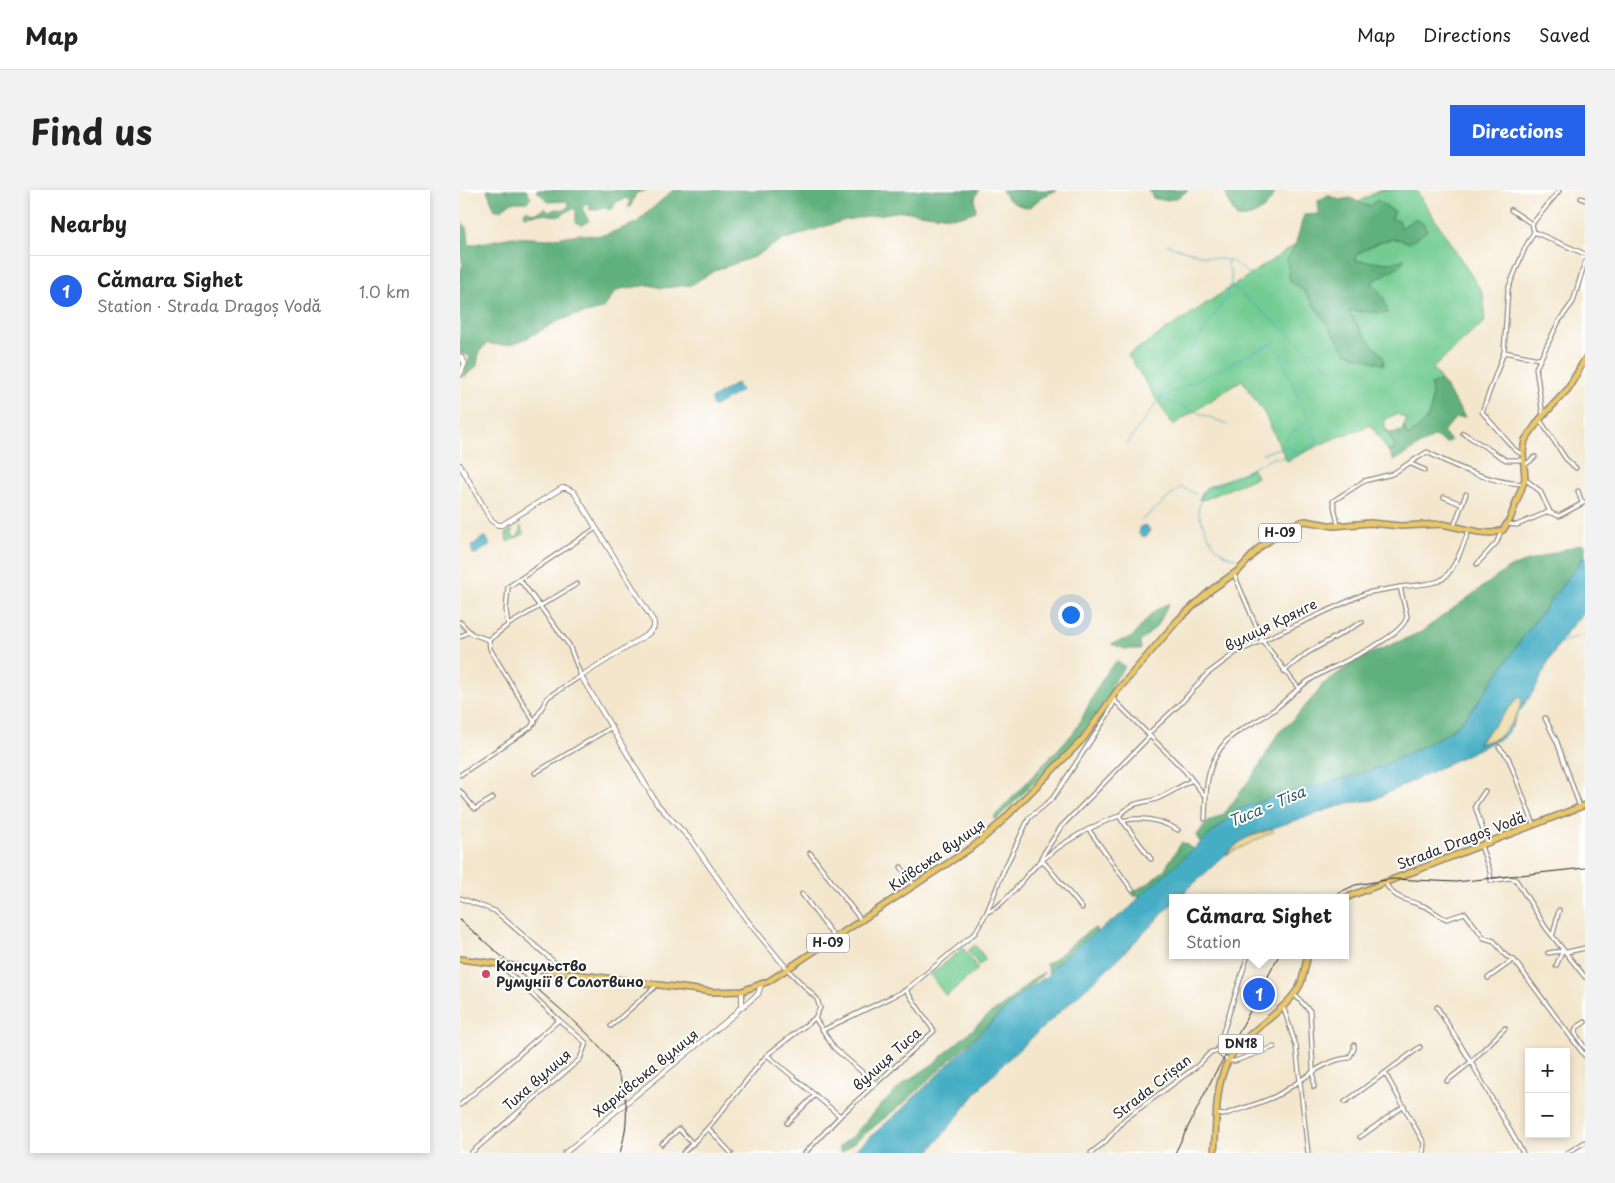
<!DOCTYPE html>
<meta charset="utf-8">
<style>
:root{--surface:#fff;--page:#f2f2f2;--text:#222;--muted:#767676;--line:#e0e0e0;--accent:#2563eb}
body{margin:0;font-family:"Playpen Sans",sans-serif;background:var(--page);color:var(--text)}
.controls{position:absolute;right:15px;bottom:15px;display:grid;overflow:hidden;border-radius:0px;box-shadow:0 2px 8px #0003}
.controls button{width:45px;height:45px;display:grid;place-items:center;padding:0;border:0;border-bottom:1px solid var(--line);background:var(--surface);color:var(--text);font:25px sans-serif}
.you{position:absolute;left:610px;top:424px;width:18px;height:18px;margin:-12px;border:4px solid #fff;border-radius:50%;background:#1a73e8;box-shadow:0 0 0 8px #1a73e833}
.badge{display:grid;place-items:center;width:32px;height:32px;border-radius:50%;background:var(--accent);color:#fff;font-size:16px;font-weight:700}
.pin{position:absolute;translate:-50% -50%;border:2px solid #fff;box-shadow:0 1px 5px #0006}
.popup{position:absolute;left:709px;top:704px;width:180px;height:65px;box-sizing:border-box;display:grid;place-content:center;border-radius:0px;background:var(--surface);filter:drop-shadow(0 1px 4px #0005);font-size:16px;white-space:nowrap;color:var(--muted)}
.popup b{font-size:19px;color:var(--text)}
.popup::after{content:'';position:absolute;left:50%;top:100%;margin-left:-10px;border:10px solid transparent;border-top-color:var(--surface)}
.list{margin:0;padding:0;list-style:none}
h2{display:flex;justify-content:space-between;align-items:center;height:65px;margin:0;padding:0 20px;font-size:21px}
h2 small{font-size:16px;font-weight:400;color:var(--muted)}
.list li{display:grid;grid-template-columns:32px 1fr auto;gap:15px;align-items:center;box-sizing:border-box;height:70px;padding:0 20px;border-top:1px solid var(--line)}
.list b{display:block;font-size:19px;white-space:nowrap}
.list p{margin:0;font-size:16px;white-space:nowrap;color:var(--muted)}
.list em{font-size:16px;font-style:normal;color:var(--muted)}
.map{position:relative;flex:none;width:1125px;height:963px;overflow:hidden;border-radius:0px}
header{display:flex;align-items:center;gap:30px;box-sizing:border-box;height:70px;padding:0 25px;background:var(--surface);border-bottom:1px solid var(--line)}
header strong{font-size:24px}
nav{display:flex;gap:28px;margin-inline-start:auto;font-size:18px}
.intro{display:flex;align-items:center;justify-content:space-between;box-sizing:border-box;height:120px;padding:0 30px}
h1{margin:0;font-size:35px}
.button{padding:12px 22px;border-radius:0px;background:var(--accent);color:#fff;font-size:18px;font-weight:700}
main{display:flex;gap:30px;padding:0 30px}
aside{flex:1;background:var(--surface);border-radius:0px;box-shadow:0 2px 8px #0003}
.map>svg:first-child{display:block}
.green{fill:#73cc92;stroke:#4f7c5e}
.forest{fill:#5eb07c;stroke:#446e54}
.sand{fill:#eeda9e;stroke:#8c8264}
.water{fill:#45aec4;stroke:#386c78;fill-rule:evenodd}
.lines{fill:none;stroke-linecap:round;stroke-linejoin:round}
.stream{stroke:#45aec4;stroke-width:1}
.minor-casing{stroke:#8f887c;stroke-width:5.5}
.tertiary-casing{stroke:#8f887c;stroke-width:6}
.primary-casing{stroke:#8f887c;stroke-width:8}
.minor{stroke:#fff;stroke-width:3}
.tertiary{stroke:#fff;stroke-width:4}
.primary{stroke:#eac769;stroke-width:5}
.rail{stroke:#2b2b2b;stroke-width:1}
.poi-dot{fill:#d1495b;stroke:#fff;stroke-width:2}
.labels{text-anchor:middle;stroke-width:4;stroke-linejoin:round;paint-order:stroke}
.shield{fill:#fff;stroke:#6b6b6b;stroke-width:1}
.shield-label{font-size:12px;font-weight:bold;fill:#2b2b2b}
.street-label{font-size:14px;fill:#2b2b2b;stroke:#fff}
.poi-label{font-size:14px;font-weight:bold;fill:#2b2b2b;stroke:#fff;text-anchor:start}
.water-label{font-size:15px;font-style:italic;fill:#355f68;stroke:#fff}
</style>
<header>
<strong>Map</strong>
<nav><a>Map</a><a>Directions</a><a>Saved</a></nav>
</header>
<div class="intro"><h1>Find us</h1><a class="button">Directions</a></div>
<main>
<aside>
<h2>Nearby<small></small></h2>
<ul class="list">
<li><span class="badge">1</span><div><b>Cămara Sighet</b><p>Station · Strada Dragoș Vodă</p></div><em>1.0 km</em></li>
</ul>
</aside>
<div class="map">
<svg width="1125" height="963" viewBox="0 0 1125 963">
<rect width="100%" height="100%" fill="#fff"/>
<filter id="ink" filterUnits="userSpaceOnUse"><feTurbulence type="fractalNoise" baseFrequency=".02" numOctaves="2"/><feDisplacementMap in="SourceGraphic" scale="10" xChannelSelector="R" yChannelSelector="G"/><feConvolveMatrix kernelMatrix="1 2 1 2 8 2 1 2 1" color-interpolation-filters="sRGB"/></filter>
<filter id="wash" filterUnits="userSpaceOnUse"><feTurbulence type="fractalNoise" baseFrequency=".0096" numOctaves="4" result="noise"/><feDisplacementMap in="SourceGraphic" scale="20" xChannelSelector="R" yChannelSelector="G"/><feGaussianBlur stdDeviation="1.12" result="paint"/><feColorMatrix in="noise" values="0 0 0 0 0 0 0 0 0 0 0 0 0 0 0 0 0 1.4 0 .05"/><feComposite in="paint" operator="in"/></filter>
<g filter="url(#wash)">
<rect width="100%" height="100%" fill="#f3e6cc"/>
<!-- green -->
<g class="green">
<path d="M920 0H956L1022 102C1026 112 1023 120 1025 131L973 178 981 190 971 195C974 220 969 233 947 246L944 235 947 229 937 224 925 229V238L936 258 928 261 911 235 868 251 827 271 804 223 782 190 713 235 668 165 838 53 827 70 830 91 844 101 887 163 923 166 906 147 888 120 924 109 911 92 939 76 944 69 932 73 897 71 896 65 917 52 940 48 955 29 941 38 931 29 935 21 897 13Z"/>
<path d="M793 279 797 287 746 309 739 310 743 301 748 297Z"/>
<path d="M60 336 64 344 47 352 46 343 52 340V346L57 348 61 340Z"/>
<path d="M515 755 526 769 519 775 508 761Z"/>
<path d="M503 758 518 779 486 806 470 785Z"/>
</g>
<!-- forest -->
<g class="forest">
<path d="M27 0H66L71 8 67 12H52L41 20H35Z"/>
<path d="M76 0H187L176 3 171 16 168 18 170 12 166 8 156 12 153 18 149 20 144 17 138 20H130L129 17 132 14 127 13 122 18 129 31 121 35 116 32V19H111L100 26 80 24 65 26 64 22 66 20 75 24 85 18 89 22 95 19 104 20 109 16 107 11 88 12Z"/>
<path d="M213 0H519L515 8 516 21 502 26 490 27 442 21 385 30 320 51 294 67 256 80 231 95 202 98 189 95 160 99 154 103 144 118C131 123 116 124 103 129 78 139 56 162 28 153L19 162 17 176 3 188 10 166 0 163V80L3 76 0 60V31C10 37 8 45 9 55L53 47 89 49 120 44 134 46 147 44 176 33Z"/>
<path d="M542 0H597L582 7 569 18C557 15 547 12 542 0Z"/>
<path d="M689 0H728C717 10 707 12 693 8Z"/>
<path d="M765 0H816C810 16 794 30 777 27L769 14Z"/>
<path d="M868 5 879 10 890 8 909 17 917 10 935 22 931 29 940 31 941 38 955 29 963 33 967 41 949 53C931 43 912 55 896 65L897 71 932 73 945 69 939 76 912 92 924 109 928 123 888 121 906 147 923 166 924 175 887 163 844 101 830 91 827 70C838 53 838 43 844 25L859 24 858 11Z"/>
<path d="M981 190 1005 227 995 228 983 243 991 250 986 253 975 246 934 271 928 261 936 258 925 238 930 243 942 241 944 235 947 246C970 233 974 220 971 195Z"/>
<path d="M1121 354 1125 356V365L1064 446 1013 519 998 535 983 546 923 576 898 585 815 606 778 620 741 653 736 646 746 633 764 624 797 580 819 542 830 533 858 502 862 495 898 469 961 442 1050 377Z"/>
<path d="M709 413 698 435 680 452 681 459H665L651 454 672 447 694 421Z"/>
<path d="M658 471 665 477 651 495 653 501 617 551 536 630 534 627 614 542C625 526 644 477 658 471Z"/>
<path d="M722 652 735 660 680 706H674L672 702 689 693 704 680Z"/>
<path d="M636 738V743L597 773 589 783 586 774C601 767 623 741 636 738Z"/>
<path d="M585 782 447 910 381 963 379 957 394 945 411 925 443 894 473 874 530 824 545 814 574 788Z"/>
</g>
<!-- sand -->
<g class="sand">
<path d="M1059 507 1062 509C1061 521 1048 542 1037 548 1031 551 1024 552 1018 554Z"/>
<path d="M812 639 814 641 766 665 782 650Z"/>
</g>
<!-- water -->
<g class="water">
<path d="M277 193 281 201 255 216H253L251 209Z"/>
<circle cx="684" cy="341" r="5.5"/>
<path d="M25 346 30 355 16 364H13L11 356Z"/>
<path d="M1125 365V422L1108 440 1088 472 1077 496 1055 528 1052 537 1043 547 913 610 888 613 789 646 776 655 718 708H713V713L660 767 543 874 521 897 468 963H392L440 921 561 804 587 786 593 777 620 754 670 718 680 706 778 620 815 606 898 585 923 576 983 546 998 535 1013 519 1064 446ZM1059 507 1062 509C1061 521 1048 542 1036 548 1031 551 1024 552 1017 554Z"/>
</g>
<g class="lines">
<!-- stream -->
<g class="stream">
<path d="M707 55 747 67 767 70"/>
<path d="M771 95 887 193"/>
<path d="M767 234 700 208 813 153 817 157 858 252 840 262"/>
<path d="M822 253 847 230"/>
<path d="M667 254 700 208 703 201 765 110C770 99 775 86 767 74L769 69 797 90"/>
<path d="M741 307 748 299 815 267 817 269 840 262 824 256 803 264"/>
<path d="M741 311 738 321C745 339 753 365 776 368"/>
<path d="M682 330 721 297 736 304"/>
<path d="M1100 453 1125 444"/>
</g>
</g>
</g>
<g filter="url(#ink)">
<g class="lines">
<!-- minor casing -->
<g class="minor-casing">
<g id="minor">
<path d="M1121 8 1125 10"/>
<path d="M1051 20 1072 34"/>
<path d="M1074 42 1072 34 1099 1"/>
<path d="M1044 162 1079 169"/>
<path d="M1083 226 1076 178 1099 131 1113 112 1125 72"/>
<path d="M1080 230 1106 269 1116 278"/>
<path d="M1003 243 1046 270H1064"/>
<path d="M1063 265 1055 260 1022 222 1044 162 1048 99 1065 58 1074 42 1125 64"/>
<path d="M949 273 965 280"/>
<path d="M1065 275 1075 267"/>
<path d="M1065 289 1080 301 1090 322"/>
<path d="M1118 301 1122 313"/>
<path d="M984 307 1001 314"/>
<path d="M1048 334 1057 335 1088 322 1099 326 1125 312"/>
<path d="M878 335 873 311 904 291 932 284 967 262C997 278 1029 292 1062 294"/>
<path d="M994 336 1006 304"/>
<path d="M1017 374 1037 352 1041 341"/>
<path d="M774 384 802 450 839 499"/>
<path d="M0 432 12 444 29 450 30 459 75 533"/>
<path d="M48 435 46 420 48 397 136 338"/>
<path d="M0 447 8 442"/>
<path d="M29 450 48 435 117 394"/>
<path d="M824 481 847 463 902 432"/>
<path d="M654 510 725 581 744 605"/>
<path d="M1085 528 1097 552 1120 617"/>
<path d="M688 544 722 512 747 484 775 463 906 403 940 397"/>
<path d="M1039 557 1048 567 1074 635"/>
<path d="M75 583 152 537"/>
<path d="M0 585 71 537 88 507 121 486 109 455 60 390"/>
<path d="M0 601 15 619 33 608"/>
<path d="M1025 601 1015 616 1027 653"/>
<path d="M659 626 691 669"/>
<path d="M745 629C746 609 745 591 753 572 768 538 789 539 815 519 828 509 839 496 853 488 872 476 944 448 947 426L940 397C952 395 968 395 979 391 993 386 1004 353 1009 340"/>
<path d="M662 631C681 626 701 630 718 640"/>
<path d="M629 640 672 700"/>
<path d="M1021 656 1030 682 1031 691 1050 688 1056 690 1086 738 1125 787"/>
<path d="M350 663 401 730"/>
<path d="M441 677 454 695"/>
<path d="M925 692C933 710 950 710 966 717 973 720 979 727 987 729L1005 723 1024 748 1034 751 1046 766 1054 770 1125 866"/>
<path d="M342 704 375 748"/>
<path d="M0 708 35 721 107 783"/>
<path d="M622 718 582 670V666L601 637 690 546"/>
<path d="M527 722C545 717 566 683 582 670 603 652 633 635 659 626 675 609 682 615 699 608 710 603 721 596 732 590"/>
<path d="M1093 744 1099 720"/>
<path d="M1107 762 1125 758"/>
<path d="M1088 763 1102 761"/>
<path d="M1096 776 1103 760"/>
<path d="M328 780 357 809 360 818 355 828 374 858 416 894"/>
<path d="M1028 788 1053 770"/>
<path d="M834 804 850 821 854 897"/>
<path d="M823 816 836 856 848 963"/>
<path d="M977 817 1011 872 987 891"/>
<path d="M1125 832 1116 838 1115 843 1125 858"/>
<path d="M151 836 196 796"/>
<path d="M1045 838 1011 872 1063 963"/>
<path d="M363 840 446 800 515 743 527 722 543 682 569 628 592 609 601 596 647 526 655 510"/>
<path d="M960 857 925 883 964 953 963 963"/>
<path d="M757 861 788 765"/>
<path d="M307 865 380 926"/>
<path d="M885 912 925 883"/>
<path d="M0 915 99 830 47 781 45 775"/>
<path d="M757 924 763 925C780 919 798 914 814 907 838 895 863 869 889 868L894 859V855"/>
<path d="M327 933 355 905"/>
<path d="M248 938 271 963"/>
<path d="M900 947 944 916"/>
<path d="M202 954 219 939 233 954"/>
<path d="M11 963 120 869 126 853 99 830"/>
<path d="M223 963 248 938 307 865 355 828"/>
<path d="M345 963 380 926 474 841 446 800"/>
<path d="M631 963 645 952 665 929 736 877 751 862 757 861 768 871H775L814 857"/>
<path d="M1107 963 1125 952"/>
</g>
</g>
<!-- tertiary casing -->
<g class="tertiary-casing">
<g id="tertiary">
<path d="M0 166 5 173 0 185"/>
<path d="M0 275 31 330 38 335H42L102 298H106L114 302 194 432V437L188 444 121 486 197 614 231 650 286 729 328 780"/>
<path d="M281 818 298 804 301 795"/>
<path d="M105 963 275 824 282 815V801"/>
</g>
</g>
<!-- primary casing -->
<g class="primary-casing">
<g id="primary">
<path d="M885 708 1125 615"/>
<path d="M0 769 253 802 282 801 309 791 514 656 539 634 623 549 657 501 718 430 751 400 779 380 800 357 834 334 845 331 874 336 910 333 941 336 982 334 1019 342 1032 343 1043 340 1050 329 1065 289 1063 262 1065 250 1080 229 1108 199 1125 169"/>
<path d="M754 963C757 934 754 899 767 873 783 841 825 824 840 795 844 786 845 775 848 765"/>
</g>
</g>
<!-- minor -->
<use href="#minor" class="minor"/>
<!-- tertiary -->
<use href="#tertiary" class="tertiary"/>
<!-- primary -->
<use href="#primary" class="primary"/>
<!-- rail -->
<g class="rail">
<path d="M868 708 895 695 933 689 996 692 1125 678"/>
<path d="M0 730C28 754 56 779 83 804 137 852 184 882 160 963"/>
<path d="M715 963 755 883 774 852 819 765"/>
</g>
</g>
</g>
<!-- markers -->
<circle class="poi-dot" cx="26" cy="784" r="5"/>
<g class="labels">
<!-- shield labels -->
<g class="shield">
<rect x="799" y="333.5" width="42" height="19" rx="4"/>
<rect x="347" y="743.5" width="42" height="19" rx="4"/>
<rect x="758.5" y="844.5" width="45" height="19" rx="4"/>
</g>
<g class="shield-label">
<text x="820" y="347">Н-09</text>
<text x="368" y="757">Н-09</text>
<text x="781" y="858">DN18</text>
</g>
<!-- street labels -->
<g class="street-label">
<text transform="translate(811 435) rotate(-26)" y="5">вулиця Крянге</text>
<text transform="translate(1001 651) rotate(-21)" y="5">Strada Dragoș Vodă</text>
<text transform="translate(477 665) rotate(-35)" y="5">Київська вулиця</text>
<text transform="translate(427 869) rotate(-42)" y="5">вулиця Тиса</text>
<text transform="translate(186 883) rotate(-39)" y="5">Харківська вулиця</text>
<text transform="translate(77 890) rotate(-41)" y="5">Тиха вулиця</text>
<text transform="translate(692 897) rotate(-38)" y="5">Strada Crișan</text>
</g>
<!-- poi labels -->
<g class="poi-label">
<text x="36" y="781">Консульство<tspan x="36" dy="16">Румунії в Солотвино</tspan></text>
</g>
<!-- water labels -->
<g class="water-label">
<text transform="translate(807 617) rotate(-23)" y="5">Тиса - Tisa</text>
</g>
</g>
</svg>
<div class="controls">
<button>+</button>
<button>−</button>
</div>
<div class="you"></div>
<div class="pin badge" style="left:799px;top:804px">1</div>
<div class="popup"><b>Cămara Sighet</b>Station</div>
</div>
</main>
